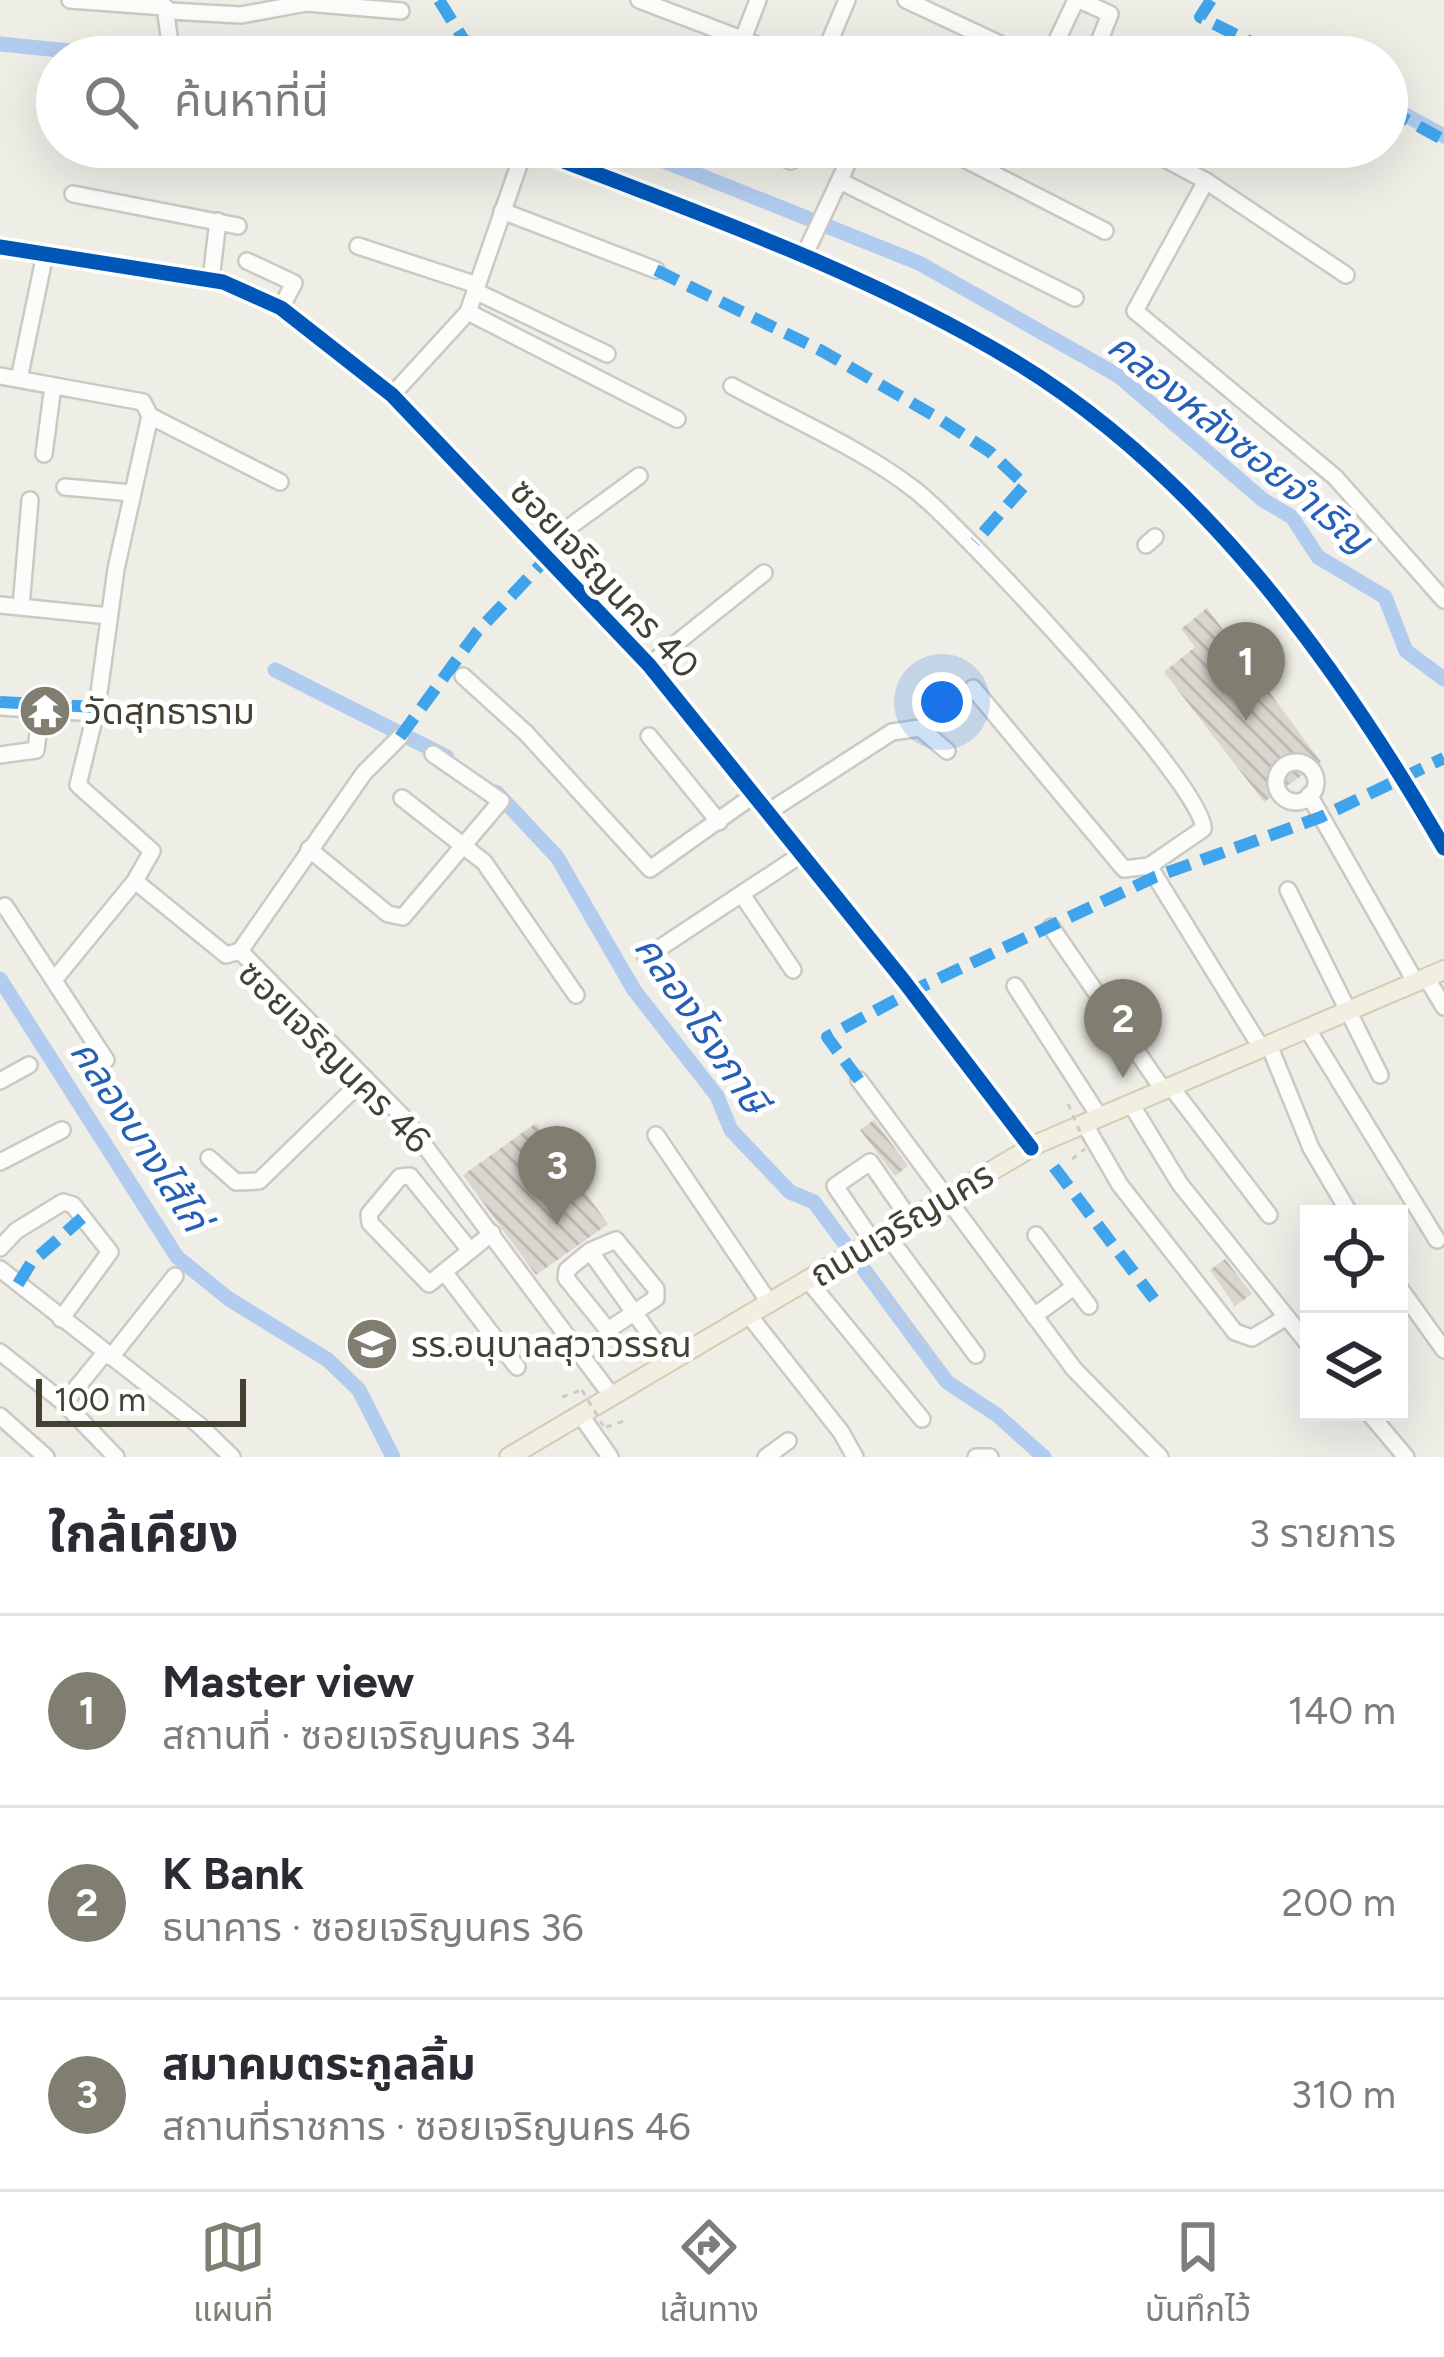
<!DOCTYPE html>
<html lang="th">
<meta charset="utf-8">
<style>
:root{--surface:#fff;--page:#f7f7f7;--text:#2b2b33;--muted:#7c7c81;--line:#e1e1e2;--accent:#807d71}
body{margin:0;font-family:Figtree,"Noto Sans Thai",sans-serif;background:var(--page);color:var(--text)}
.controls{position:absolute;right:36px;bottom:36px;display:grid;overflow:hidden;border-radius:0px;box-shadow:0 12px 48px #0002}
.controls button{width:108px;height:108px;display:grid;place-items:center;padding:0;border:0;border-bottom:3px solid var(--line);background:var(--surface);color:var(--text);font:60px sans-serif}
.scale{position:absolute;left:36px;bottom:30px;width:210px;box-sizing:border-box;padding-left:12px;border:6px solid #444032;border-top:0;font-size:33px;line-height:42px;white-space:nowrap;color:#444032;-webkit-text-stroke:9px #fff;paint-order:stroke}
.you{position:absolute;left:942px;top:702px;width:42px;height:42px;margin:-30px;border:9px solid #fff;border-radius:50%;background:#1a73e8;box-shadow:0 0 0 18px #1a73e833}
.badge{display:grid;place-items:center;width:78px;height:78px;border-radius:50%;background:var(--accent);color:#fff;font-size:39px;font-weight:700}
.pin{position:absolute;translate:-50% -99px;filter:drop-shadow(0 3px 6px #0008)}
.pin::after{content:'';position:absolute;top:63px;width:42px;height:36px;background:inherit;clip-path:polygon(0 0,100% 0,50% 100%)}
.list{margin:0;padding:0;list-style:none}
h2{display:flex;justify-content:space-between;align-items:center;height:156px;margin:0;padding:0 48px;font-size:51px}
h2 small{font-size:39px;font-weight:400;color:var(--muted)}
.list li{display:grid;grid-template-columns:78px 1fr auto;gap:36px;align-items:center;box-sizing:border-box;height:192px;padding:0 48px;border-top:3px solid var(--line)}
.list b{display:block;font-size:45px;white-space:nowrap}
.list p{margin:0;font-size:39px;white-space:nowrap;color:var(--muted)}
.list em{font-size:39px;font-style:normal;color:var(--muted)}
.icon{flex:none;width:66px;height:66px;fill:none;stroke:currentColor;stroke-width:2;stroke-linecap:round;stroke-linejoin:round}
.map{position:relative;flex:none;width:1444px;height:1457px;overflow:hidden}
.search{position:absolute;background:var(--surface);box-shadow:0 12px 48px #0002;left:36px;right:36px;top:36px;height:132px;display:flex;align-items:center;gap:30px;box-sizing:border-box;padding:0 42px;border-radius:66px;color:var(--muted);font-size:45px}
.sheet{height:732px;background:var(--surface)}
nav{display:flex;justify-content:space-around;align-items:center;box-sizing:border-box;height:168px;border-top:3px solid var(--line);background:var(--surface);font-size:33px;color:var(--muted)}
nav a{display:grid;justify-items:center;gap:6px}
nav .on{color:var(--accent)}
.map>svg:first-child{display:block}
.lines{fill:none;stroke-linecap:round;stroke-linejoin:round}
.canal{stroke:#b2ccf0;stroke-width:15}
.building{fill:url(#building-back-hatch)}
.minor-casing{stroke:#cbc9c2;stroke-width:20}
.major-casing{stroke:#d2ceb2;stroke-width:22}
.path{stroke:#cdcbc6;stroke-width:3;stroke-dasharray:6 6;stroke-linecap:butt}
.minor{stroke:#fcfcfb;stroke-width:15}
.major{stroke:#f0efe2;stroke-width:18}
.path-bridge{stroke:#cdcbc6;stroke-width:3;stroke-dasharray:6 6;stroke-linecap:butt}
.quiet{stroke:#3fa4eb;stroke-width:12;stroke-dasharray:24 12;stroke-linecap:butt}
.cycleway-casing{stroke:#fff;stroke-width:22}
.cycleway{stroke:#0057b8;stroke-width:15}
.labels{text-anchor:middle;stroke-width:10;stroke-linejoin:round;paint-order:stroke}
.street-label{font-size:36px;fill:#444032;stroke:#fff}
.poi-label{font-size:36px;fill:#444032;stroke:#fff;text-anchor:start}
.water-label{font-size:39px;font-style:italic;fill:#265fb6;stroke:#fff}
</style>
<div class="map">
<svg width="1444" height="1457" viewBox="0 0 1444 1457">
<defs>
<pattern id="building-back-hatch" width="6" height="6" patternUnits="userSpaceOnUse" patternTransform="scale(3)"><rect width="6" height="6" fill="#d8d6ce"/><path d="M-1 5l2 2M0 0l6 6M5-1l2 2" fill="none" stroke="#bbb9b1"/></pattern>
</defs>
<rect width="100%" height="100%" fill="#eeede6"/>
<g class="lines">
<!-- canal -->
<g class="canal">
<path d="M0 44 128 57"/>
<path d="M1387 105 1444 136"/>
<path d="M629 147 919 263 1119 376 1263 500 1292 517 1318 557 1385 597 1406 651 1444 679"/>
<path d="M275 670 447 757"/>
<path d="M496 792 557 857 634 990 717 1096 731 1130 790 1192 814 1202 947 1382 997 1415 1044 1457"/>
<path d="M0 979 177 1257 229 1299 328 1360 359 1390 393 1457"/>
</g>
</g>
<!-- building -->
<g class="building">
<path d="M1207 608 1321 762 1264 802 1164 672 1195 647 1181 629Z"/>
<path d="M874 1120 908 1166 895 1176 860 1130Z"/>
<path d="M536 1123 608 1224 536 1275 463 1175Z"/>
<path d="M1225 1259 1252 1294 1235 1306 1210 1270Z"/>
</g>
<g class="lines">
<!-- minor casing -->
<g class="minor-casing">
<g id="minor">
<path d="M70 0 165 7 170 43"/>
<path d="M639 0 789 57"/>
<path d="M906 0 1019 53"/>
<path d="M1079 0 1110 14 1093 57"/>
<path d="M169 11 241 15 306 3 401 11"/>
<path d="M467 45 517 57"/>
<path d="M736 57 758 0"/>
<path d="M823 57 847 0"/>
<path d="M1049 57 1076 0"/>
<path d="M1197 57 1203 46"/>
<path d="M758 147 791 161"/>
<path d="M941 147 1105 231"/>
<path d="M1143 147 1206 181 1346 275"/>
<path d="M540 152C701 214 866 272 1014 361 1200 474 1337 663 1444 848"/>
<path d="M840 181 1075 298"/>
<path d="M1206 181 1135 311 1335 477 1444 600"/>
<path d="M73 194 238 226"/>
<path d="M502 211 656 270"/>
<path d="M358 246 477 285"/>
<path d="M0 247 223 282 281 308 392 395 649 665 903 980 1031 1148"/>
<path d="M805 254 855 147"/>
<path d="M247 261 294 283 281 308"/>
<path d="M211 279 218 221"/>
<path d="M475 291 607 354"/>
<path d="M468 312 677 419"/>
<path d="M0 376 143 402 150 416 116 569 97 707 78 785 152 851 135 881 54 980"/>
<path d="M19 379 45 254"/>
<path d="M732 386C792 419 861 448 915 490 958 523 1211 793 1203 829L1149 866 1124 869 973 688"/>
<path d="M392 395 468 312 522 156 542 147"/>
<path d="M150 416 280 482"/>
<path d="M44 454 53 386"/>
<path d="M65 487 132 493"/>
<path d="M1146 545 1155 537"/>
<path d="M538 550 639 476"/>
<path d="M0 605 109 616"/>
<path d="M21 607 30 500"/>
<path d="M649 665 764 573"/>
<path d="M463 676 526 733 650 869 754 795"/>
<path d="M0 707 95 713"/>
<path d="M649 736 719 822"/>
<path d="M0 755 36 750 41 709"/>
<circle cx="1296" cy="782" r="20"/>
<path d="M1309 795 1416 983"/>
<path d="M402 798 484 862 576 995"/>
<path d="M768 812 892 732 920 728 947 751"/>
<path d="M309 849 388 914 403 917 501 801 433 754"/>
<path d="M1149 866 1262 1049"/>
<path d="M135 881 226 955 240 951"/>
<path d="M1288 890 1380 1075"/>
<path d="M743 896 793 970"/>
<path d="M5 906 106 1060"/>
<path d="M1051 927 1164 1091"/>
<path d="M240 951 404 1118 611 1395"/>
<path d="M240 951 364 773 400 737"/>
<path d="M646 957 802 854"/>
<path d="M1426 977 1444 1007"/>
<path d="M1015 986 1099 1116"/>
<path d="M1308 1030 1437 1240"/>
<path d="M1269 1045 1311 1148 1350 1214"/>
<path d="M859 1080 1074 1369 1160 1457"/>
<path d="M0 1081 29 1065"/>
<path d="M1172 1088 1269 1215"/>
<path d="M1131 1104 1180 1184 1309 1345"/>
<path d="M1084 1123 1120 1185 1235 1332 1252 1338 1285 1318"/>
<path d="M656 1135 769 1302"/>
<path d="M209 1158 236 1182 259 1181 365 1078"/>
<path d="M0 1162 62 1130"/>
<path d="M885 1232 976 1355"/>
<path d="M1036 1235 1089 1306"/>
<path d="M872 1240 835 1186 870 1162 909 1218"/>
<path d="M0 1248 16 1231 63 1202 73 1205 110 1252 61 1319"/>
<path d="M469 1249 410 1176 400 1177 369 1214 370 1223 429 1284 492 1233"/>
<path d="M590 1251 616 1240 656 1289V1298L608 1330 566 1278 567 1270 590 1251 669 1361"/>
<path d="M0 1269 199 1425 232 1457"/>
<path d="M445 1273 517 1367"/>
<path d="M807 1279 922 1419"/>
<path d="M1399 1287 1444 1350"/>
<path d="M748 1314 841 1432 855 1457"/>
<path d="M1034 1316 1074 1287"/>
<path d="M0 1352 64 1403 116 1457"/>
<path d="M111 1357 175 1276"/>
<path d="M64 1403 105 1353"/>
<path d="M1368 1412 1406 1457"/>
<path d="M580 1414 610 1457"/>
<path d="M0 1416 46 1457"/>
<path d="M766 1457 788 1441"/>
<path d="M976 1457H990"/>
</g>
</g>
<!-- major casing -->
<g class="major-casing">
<path id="major" d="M509 1457 1037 1144 1444 970"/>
</g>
<!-- path -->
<g class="path">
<path d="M1072 1159 1085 1149"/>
<path d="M869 1274 942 1365"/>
<path d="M562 1397 582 1390"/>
<path d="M606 1427 624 1421"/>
</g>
<!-- minor -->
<use href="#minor" class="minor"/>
<!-- major -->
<use href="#major" class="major"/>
<!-- path-bridge -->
<g class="path-bridge">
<path d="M1068 1104 1087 1148"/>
<path d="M582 1390 604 1427"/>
</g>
<!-- quiet -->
<g class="quiet">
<path d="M439 0 467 45"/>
<path d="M1211 0 1200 17 1281 57"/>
<path d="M1387 109 1444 140"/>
<path d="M656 270 822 351 938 418 990 452 1025 485 975 542"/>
<path d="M0 702 97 707"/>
<path d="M400 737 477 632 547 558"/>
<path d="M859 1080 827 1037 912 991 1155 877 1321 817 1444 758"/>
<path d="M1054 1167 1154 1299"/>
<path d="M18 1284 31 1263 82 1218"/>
</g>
<!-- cycleway casing -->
<g class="cycleway-casing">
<g id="cycleway">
<path d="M540 152C701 214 866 272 1014 361 1200 474 1337 663 1444 848"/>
<path d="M0 247 223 282 281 308 392 395 649 665 903 980 1031 1148"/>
</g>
</g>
<!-- cycleway -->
<use href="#cycleway" class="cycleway"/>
</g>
<!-- icons -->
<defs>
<g id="temple-disc" transform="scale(2.7)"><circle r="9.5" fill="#807d71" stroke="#fff"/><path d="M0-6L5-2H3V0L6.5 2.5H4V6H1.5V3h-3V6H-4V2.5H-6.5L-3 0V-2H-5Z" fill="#fff"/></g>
<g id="school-disc" transform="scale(2.7)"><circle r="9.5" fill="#807d71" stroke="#fff"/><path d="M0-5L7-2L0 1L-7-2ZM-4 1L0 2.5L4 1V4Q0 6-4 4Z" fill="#fff"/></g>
</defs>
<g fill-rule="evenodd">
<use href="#temple-disc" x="45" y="711"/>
<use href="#school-disc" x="372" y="1344"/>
</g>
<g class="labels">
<!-- street labels -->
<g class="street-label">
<text transform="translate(605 578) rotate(47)" y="13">ซอยเจริญนคร 40</text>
<text transform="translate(335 1056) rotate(45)" y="13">ซอยเจริญนคร 46</text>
<text transform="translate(901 1224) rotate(-31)" y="13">ถนนเจริญนคร</text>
</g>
<!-- poi labels -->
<g class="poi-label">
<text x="84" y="724">วัดสุทธาราม</text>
<text x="411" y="1357">รร.อนุบาลสุวาวรรณ</text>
</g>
<!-- water labels -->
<g class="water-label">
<text transform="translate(1240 442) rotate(39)" y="14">คลองหลังซอยจำเริญ</text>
<text transform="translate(702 1024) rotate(56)" y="14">คลองโรงภาษี</text>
<text transform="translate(140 1135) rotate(57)" y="14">คลองบางไส้ไก่</text>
</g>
</g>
</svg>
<div class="controls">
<button><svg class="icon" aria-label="locate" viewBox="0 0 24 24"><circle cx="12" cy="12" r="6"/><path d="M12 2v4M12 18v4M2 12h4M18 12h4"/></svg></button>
<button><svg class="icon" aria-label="layers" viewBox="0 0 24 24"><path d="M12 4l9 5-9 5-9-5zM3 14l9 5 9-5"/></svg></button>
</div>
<div class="scale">100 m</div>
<div class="you"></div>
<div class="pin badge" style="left:1246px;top:721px">1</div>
<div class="pin badge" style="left:1123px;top:1078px">2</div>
<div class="pin badge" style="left:557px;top:1225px">3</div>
<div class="search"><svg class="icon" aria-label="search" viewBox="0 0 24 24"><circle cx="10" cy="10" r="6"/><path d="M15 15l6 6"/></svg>ค้นหาที่นี่</div>
</div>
<section class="sheet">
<h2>ใกล้เคียง<small>3 รายการ</small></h2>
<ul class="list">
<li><span class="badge">1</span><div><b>Master view</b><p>สถานที่ · ซอยเจริญนคร 34</p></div><em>140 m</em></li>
<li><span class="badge">2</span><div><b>K Bank</b><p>ธนาคาร · ซอยเจริญนคร 36</p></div><em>200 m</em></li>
<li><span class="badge">3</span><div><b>สมาคมตระกูลลิ้ม</b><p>สถานที่ราชการ · ซอยเจริญนคร 46</p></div><em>310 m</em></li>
</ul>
</section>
<nav>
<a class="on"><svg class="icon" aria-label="map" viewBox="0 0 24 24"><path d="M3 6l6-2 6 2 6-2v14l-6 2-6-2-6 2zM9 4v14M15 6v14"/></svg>แผนที่</a>
<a><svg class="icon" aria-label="directions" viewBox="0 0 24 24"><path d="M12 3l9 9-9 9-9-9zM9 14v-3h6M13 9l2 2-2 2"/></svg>เส้นทาง</a>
<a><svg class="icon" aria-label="saved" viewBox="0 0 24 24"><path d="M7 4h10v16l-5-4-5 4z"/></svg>บันทึกไว้</a>
</nav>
